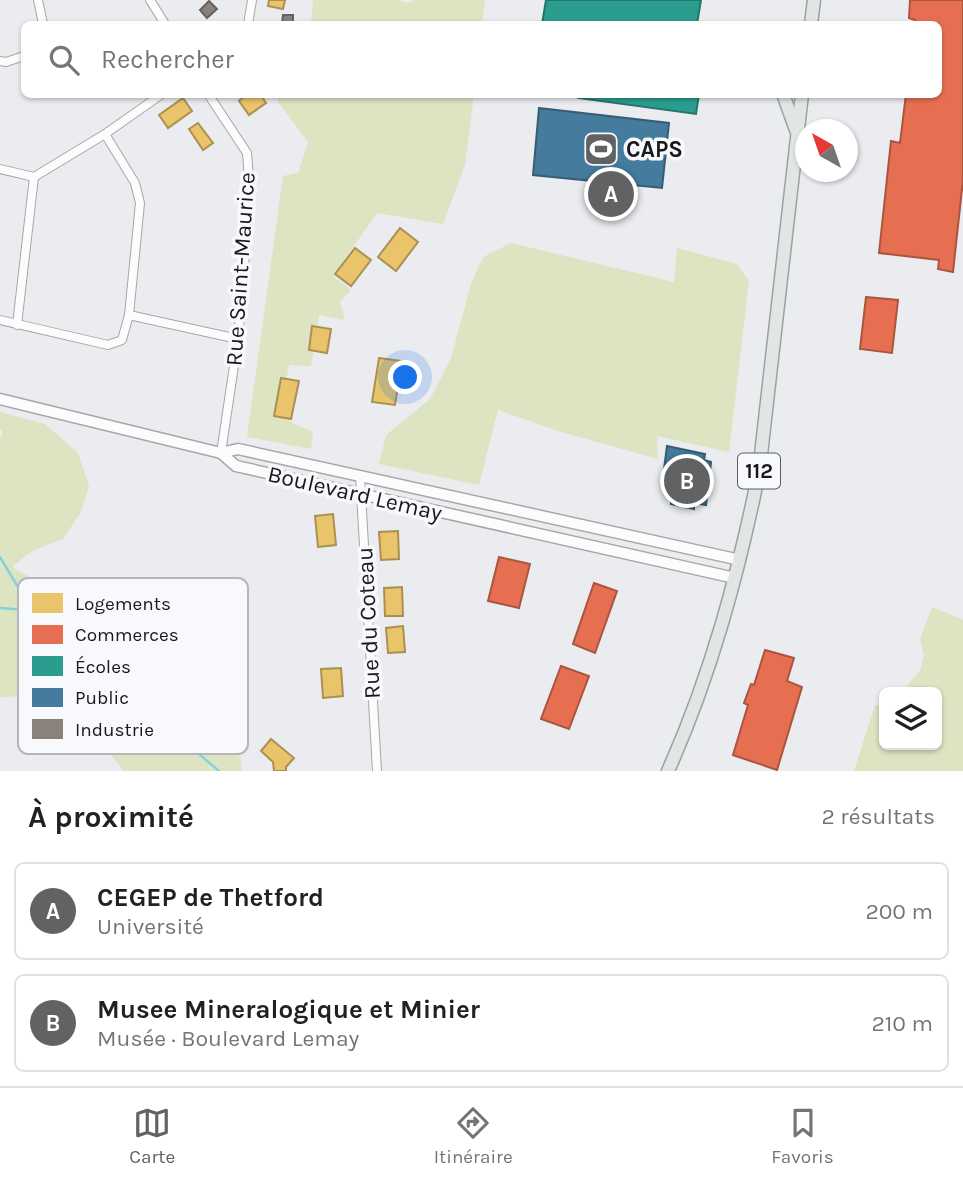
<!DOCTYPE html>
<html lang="fr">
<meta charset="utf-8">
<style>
:root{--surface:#fff;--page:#f6f6f6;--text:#202124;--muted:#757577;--line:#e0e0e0;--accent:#616264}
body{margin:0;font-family:Karla,sans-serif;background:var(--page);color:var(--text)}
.controls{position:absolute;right:21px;bottom:21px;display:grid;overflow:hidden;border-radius:10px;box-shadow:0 2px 5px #0004}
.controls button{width:63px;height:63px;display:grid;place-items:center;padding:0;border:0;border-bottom:2px solid var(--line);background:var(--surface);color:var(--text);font:35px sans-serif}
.compass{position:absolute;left:795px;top:119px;width:63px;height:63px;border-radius:50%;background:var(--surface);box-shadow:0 2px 5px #0004;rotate:320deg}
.you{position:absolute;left:406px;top:378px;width:24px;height:24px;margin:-18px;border:5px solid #fff;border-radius:50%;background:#1a73e8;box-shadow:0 0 0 10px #1a73e833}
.badge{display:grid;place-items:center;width:46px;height:46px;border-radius:50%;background:var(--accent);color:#fff;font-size:23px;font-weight:700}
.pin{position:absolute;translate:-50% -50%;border:4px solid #fff;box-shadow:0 2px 7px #0006}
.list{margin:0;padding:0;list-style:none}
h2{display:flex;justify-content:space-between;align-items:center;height:91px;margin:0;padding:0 28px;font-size:30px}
h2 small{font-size:23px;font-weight:400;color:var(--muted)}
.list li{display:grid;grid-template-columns:46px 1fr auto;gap:21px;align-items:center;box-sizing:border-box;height:98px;margin:0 14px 14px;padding:0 14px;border:2px solid var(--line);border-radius:10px}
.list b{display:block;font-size:26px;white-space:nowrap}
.list p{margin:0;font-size:23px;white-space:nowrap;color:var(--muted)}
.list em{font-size:23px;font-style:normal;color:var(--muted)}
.icon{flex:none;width:38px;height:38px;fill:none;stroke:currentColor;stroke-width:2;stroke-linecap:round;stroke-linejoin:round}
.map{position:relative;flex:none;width:963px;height:771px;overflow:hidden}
.search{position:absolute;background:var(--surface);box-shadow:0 2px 5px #0004;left:21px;right:21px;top:21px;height:77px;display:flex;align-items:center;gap:18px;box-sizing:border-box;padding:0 24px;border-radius:10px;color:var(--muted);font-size:26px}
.sheet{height:315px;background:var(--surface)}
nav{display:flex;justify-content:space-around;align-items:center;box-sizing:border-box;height:98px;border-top:2px solid var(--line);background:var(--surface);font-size:19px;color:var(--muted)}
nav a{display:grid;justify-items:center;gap:4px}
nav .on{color:var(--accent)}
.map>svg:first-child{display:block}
.green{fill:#dce4c2}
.homes{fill:#e9c46a;stroke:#aa9052;stroke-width:2}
.shops{fill:#e76f51;stroke:#a95540;stroke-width:2}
.schools{fill:#2a9d8f;stroke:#24756c;stroke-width:2}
.public{fill:#457b9d;stroke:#375d75;stroke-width:2}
.industry{fill:#8a817c;stroke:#68625e;stroke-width:2}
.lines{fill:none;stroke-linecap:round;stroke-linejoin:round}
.stream{stroke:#86d2dc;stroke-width:2.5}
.street-casing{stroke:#a7a7a9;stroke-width:10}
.secondary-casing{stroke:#a7a7a9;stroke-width:13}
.primary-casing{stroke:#9aa29f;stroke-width:15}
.street{stroke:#fcfcfd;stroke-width:8}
.secondary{stroke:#fcfcfd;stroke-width:10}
.primary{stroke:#e1e5e3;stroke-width:12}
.labels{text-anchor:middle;stroke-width:7;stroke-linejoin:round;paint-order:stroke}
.shield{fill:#f7f9fd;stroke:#5a5c5d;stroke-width:2}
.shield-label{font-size:21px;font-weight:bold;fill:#171819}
.poi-label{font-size:23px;font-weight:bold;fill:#171819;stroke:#f7f9fd;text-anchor:start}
.street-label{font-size:23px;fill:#171819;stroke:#f7f9fd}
.key{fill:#f7f9fd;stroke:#b4b6b9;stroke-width:2}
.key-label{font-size:19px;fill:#171819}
</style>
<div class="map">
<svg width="963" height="771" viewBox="0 0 963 771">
<rect width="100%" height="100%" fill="#ebecef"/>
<!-- green -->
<g class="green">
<path d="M313 0H398L408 3 414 0H485L482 24H311Z"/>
<path d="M278 95H474L465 165 443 224 377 213 333 276 351 290 340 302 345 320 319 315 311 366 289 365 280 417 313 432 311 449 247 437 283 176 298 173 308 142 278 102Z"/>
<path d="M511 243 674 282 677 248 737 264 749 281 729 452 657 436 658 459 561 432 498 410 479 485 379 464 386 435 430 399 451 358 471 284 483 257Z"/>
<path d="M0 412 45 424 78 453 89 486 81 512 63 539 32 551 12 567 56 592 82 624 106 666 125 684 145 688 168 674 213 711 239 743 242 771H124C98 737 46 687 0 698V439L3 432 0 429Z"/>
<path d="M932 607 962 619 963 621V771H854L875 705 884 707V745H937V692H903L920 670 924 656 920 639Z"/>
</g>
<!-- homes -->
<g class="homes">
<path d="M269 0H285L283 9 268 6Z"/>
<path d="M247 94H260L266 103 249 115 239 101Z"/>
<path d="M183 98 192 111 168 128 159 115Z"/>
<path d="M198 123 213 143 203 150 189 129Z"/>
<path d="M400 228 418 242 396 271 378 257Z"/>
<path d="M355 248 371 260 351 286 335 274Z"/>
<path d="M312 326 331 329 327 353 309 350Z"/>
<path d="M379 358 402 361 395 405 372 402Z"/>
<path d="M281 378 299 381 291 419 274 416Z"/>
<path d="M333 514 336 545 318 547 315 516Z"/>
<path d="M398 531 399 559 381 560 379 532Z"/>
<path d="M402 587 403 616H385L384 588Z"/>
<path d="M403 626 405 652 388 653 386 628Z"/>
<path d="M341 668 343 696 323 698 321 669Z"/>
<path d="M271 739 294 758 286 767V771H274L273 762 261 751Z"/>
</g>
<!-- shops -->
<g class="shops">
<path d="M910 0H963V180L953 272 938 269 939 260 879 253 891 141 900 143 906 94H939V24H914L915 20 909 18Z"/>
<path d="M866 297 898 300 892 353 860 349Z"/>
<path d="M499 557 530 564 519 608 488 601Z"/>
<path d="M594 583 617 591 595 653 573 644Z"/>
<path d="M765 650 794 658 787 681 802 687 777 770 733 755 748 705 744 703 751 684 754 685Z"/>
<path d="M561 666 589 676 569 729 541 719Z"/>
</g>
<!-- schools -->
<g class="schools">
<path d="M546 0H701L697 24H542Z"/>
<path d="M578 94H699L696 114 578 98Z"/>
</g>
<!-- public -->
<g class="public">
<path d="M539 108 669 123 662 188 533 175Z"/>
<path d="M667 446 705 454 704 460 711 462 706 505 694 503V509L671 504 672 486 666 485 670 470 664 469Z"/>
</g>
<!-- industry -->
<g class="industry">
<path d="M209 1 217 9 207 18 200 10Z"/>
<path d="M283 15H293V24H282Z"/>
</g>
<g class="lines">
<!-- stream -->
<g class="stream">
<path d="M0 557 34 614"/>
<path d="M0 608 27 610 60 626 90 649 95 660 115 683 219 771"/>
</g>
<!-- street casing -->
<g class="street-casing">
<g id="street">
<path d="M38 0 43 24"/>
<path d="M150 0 165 24"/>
<path d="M248 24 252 0"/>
<path d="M0 61 6 62 24 56"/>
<path d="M208 94 247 153 250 192 238 339 221 453"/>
<path d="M105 134 135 183 140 203 129 315"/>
<path d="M0 169 34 177 105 134 162 94"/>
<path d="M0 320 108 345 122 340 129 315 238 339"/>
<path d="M17 325 34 177"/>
<path d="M360 476 377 771"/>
</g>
</g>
<!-- secondary casing -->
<g class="secondary-casing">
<g id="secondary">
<path d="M0 399 221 453 236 466 735 578"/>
<path d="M221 453 238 449 740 560"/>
</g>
</g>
<!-- primary casing -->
<g class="primary-casing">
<g id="primary">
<path d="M811 24 814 0"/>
<path d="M783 94 796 130"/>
<path d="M668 771C711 675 738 575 759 472L802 94"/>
</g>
</g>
<!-- street -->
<use href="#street" class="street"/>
<!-- secondary -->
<use href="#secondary" class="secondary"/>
<!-- primary -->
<use href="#primary" class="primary"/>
</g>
<!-- icons -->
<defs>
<g id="stadium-square" transform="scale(1.75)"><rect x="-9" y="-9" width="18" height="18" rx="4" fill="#616264" stroke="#f7f9fd"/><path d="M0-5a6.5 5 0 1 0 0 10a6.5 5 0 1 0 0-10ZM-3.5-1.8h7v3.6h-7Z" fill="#fff"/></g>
</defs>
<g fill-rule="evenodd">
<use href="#stadium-square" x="601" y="149"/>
</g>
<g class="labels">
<!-- shield labels -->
<rect class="shield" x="738" y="453.5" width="42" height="35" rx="5"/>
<g class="shield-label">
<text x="759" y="478">112</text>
</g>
<!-- poi labels -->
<g class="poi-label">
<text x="626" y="157">CAPS</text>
</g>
<!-- street labels -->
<g class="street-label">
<text transform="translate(240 269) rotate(-86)" y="8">Rue Saint-Maurice</text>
<text transform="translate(355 493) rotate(13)" y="8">Boulevard Lemay</text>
<text transform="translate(368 623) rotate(-93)" y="8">Rue du Coteau</text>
</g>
</g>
<!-- legend -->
<rect x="18" y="578" width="230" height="176" rx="10" class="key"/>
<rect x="32" y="593" width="31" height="20" fill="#e9c46a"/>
<rect x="32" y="625" width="31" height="19" fill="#e76f51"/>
<rect x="32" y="656" width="31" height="20" fill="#2a9d8f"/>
<rect x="32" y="688" width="31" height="19" fill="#457b9d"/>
<rect x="32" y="719" width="31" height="20" fill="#8a817c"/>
<g class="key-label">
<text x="75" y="610">Logements</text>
<text x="75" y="641">Commerces</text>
<text x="75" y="673">Écoles</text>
<text x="75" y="704">Public</text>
<text x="75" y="736">Industrie</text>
</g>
</svg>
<div class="controls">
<button><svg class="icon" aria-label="layers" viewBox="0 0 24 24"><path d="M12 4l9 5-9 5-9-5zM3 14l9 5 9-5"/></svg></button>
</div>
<svg class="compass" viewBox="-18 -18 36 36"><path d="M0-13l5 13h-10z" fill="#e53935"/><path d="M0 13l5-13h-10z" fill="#757577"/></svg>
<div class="you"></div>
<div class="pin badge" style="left:611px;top:194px">A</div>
<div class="pin badge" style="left:687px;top:481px">B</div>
<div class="search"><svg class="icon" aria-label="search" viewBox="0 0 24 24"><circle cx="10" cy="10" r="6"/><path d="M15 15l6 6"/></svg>Rechercher</div>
</div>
<section class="sheet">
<h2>À proximité<small>2 résultats</small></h2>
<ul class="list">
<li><span class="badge">A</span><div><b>CEGEP de Thetford</b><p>Université</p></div><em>200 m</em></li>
<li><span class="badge">B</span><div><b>Musee Mineralogique et Minier</b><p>Musée · Boulevard Lemay</p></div><em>210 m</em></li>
</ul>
</section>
<nav>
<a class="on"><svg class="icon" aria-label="map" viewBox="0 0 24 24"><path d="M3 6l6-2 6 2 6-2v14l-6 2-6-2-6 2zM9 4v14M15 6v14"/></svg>Carte</a>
<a><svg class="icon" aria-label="directions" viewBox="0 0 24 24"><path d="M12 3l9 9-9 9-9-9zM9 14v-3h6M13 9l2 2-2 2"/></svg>Itinéraire</a>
<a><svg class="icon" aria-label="saved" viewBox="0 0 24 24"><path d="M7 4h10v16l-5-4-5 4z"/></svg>Favoris</a>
</nav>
